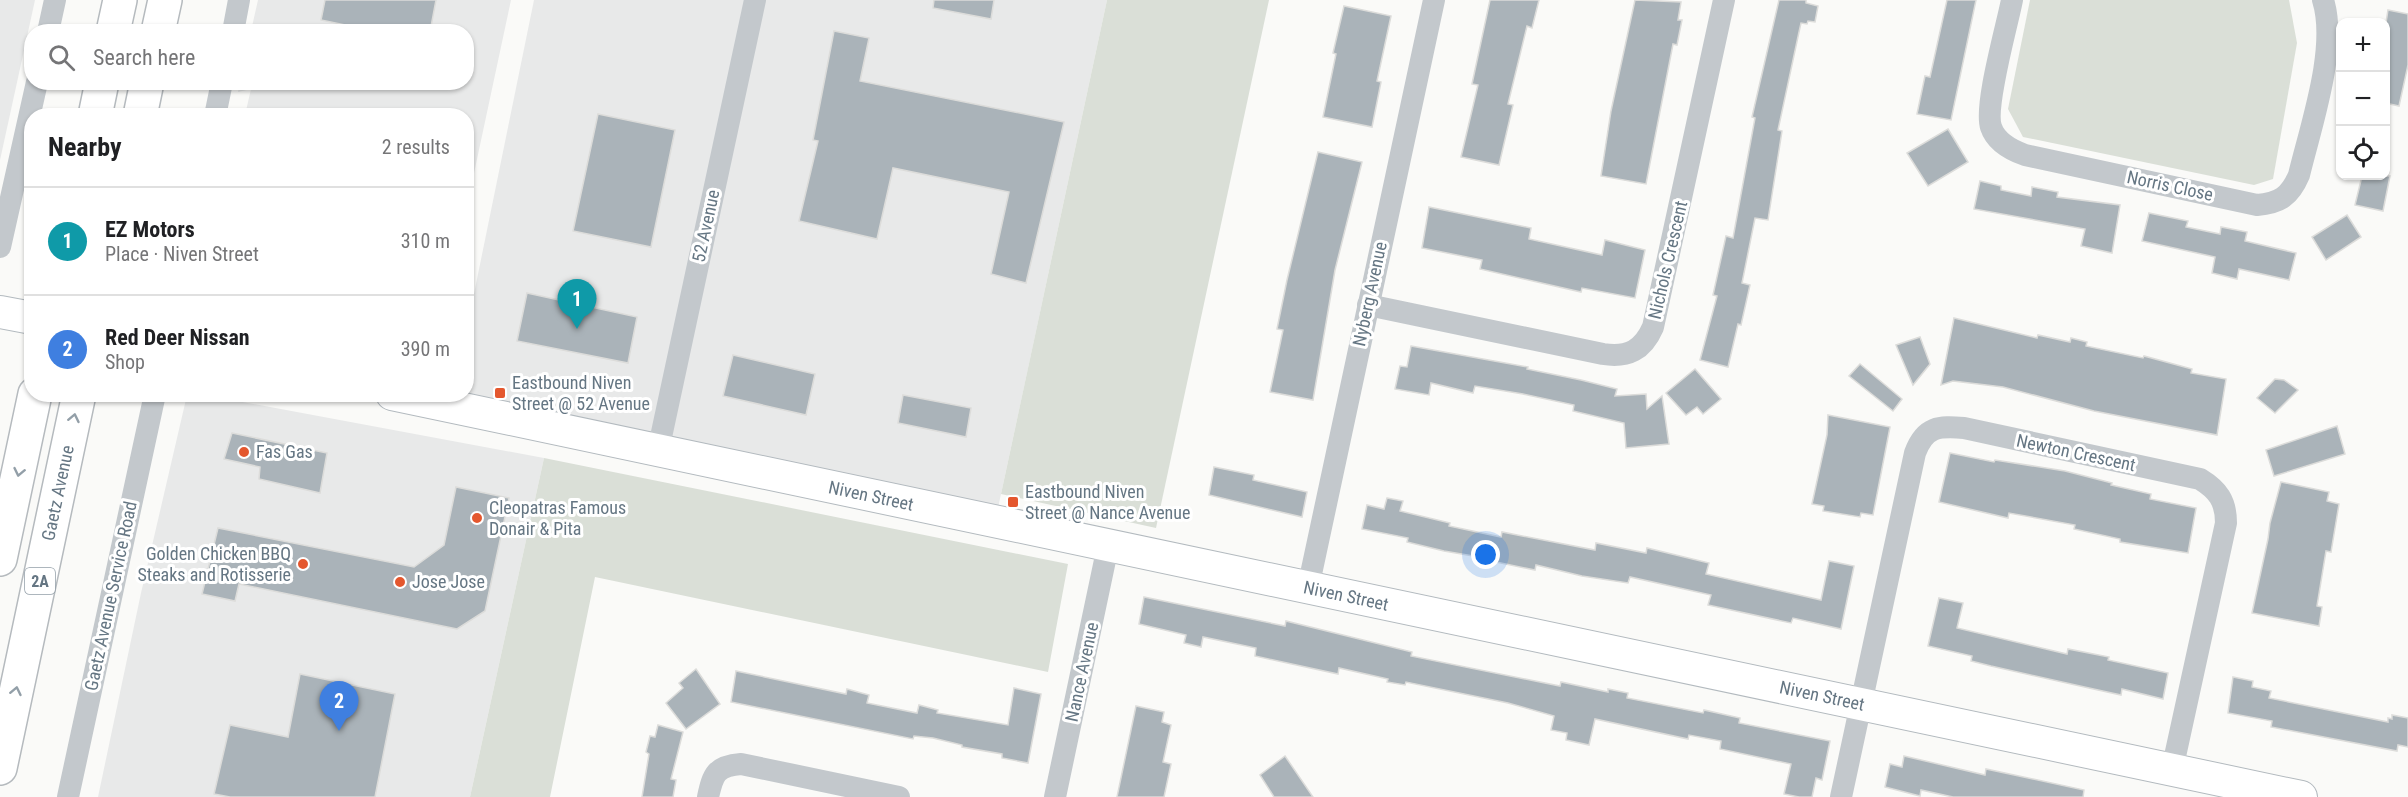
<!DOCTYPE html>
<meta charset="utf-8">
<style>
:root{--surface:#fff;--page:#f2f2f2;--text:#202124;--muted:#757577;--line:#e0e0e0;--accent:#e4572e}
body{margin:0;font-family:"Roboto Condensed",sans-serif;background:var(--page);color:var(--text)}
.controls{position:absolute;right:18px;top:18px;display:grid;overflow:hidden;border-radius:12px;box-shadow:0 2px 4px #0004}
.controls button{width:54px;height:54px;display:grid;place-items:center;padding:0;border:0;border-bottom:2px solid var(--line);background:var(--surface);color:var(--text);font:30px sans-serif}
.you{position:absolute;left:1486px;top:555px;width:21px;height:21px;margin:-15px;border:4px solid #fff;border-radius:50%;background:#1a73e8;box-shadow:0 0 0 9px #1a73e833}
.badge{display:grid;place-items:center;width:39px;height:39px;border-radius:50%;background:var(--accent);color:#fff;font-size:20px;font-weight:700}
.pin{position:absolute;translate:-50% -50px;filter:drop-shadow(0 2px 3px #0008)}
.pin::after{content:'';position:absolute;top:32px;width:21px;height:18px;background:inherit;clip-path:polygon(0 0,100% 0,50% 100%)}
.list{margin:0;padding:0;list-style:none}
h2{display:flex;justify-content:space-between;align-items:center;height:78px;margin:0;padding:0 24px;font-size:26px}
h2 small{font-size:20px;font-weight:400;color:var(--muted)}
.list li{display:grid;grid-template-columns:39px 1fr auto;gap:18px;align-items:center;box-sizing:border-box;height:108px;padding:0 24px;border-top:2px solid var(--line)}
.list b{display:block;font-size:22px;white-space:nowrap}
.list p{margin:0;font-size:20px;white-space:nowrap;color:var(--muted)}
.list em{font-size:20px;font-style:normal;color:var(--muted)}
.icon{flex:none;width:33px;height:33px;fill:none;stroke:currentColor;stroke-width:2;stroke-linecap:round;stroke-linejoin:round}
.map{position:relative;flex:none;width:2408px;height:797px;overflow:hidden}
.search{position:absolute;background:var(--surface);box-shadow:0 2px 4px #0004;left:24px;top:24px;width:450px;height:66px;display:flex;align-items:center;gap:15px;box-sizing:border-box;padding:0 21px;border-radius:24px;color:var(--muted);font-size:22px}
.panel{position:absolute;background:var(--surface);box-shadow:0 2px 4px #0004;left:24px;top:108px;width:450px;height:294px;border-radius:24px}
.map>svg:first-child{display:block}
.built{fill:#e8e9e9}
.green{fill:#dadfd7}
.building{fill:#aab3b9;stroke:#dcdcda;stroke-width:1.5}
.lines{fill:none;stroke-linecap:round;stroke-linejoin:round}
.secondary-casing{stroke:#b3babf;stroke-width:34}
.primary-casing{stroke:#b5babe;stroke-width:36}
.street{stroke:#c3c8cc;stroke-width:22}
.secondary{stroke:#fff;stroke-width:32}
.primary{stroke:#fff;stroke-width:33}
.oneway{stroke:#939fa8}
.poi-dot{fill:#e4572e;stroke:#fff;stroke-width:2}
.labels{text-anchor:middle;stroke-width:6;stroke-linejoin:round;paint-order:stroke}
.shield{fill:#fff;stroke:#939fa8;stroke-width:1.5}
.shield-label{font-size:16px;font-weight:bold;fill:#657683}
.street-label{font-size:18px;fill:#657683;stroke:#fff}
.poi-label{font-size:18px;fill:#657683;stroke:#fff;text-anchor:start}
</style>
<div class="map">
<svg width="2408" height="797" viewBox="0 0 2408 797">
<rect width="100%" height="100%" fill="#fafaf8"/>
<!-- built -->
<g class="built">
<path d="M0 0H35L0 160Z"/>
<path d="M258 0H511L467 206 466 116 245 115 251 89 238 92 240 82H466V32L251 31Z"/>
<path d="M534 0H1107L995 522 466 394 467 328Z"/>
<path d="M187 395H205L544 458 470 797H98L141 593Z"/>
</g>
<!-- green -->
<g class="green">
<path d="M1107 0H1269L1156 528 1001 494Z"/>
<path d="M2030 0H2289L2297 43 2273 179 2254 185 2023 137 2008 109Z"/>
<path d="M544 458 1068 564 1048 672 595 577 550 797H470Z"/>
</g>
<!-- building -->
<g class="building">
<path d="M325 0H436L430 32H379L321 20Z"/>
<path d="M934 0H994L991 19 933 8Z"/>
<path d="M1490 0H1539L1532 28 1527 26 1508 104 1513 105 1499 165 1461 157 1478 85 1472 84Z"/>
<path d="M1635 0 1681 2 1678 20H1682L1677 45 1673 44 1646 184 1601 176 1611 111Z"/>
<path d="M1779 0H1806V3L1818 6 1815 22 1808 21 1807 24 1801 23 1799 32 1778 130 1782 131 1768 220 1755 218 1742 283 1750 285 1741 325 1738 324 1728 367 1700 360 1717 296 1713 295 1726 236 1733 238 1755 118 1752 117Z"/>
<path d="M1947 0H1976L1951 120 1917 114 1925 76 1930 77Z"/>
<path d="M1344 6 1391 16 1377 81 1381 82 1372 127 1323 117 1336 54 1333 53Z"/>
<path d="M2388 10 2408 14V65L2399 106 2385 103V29Z"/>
<path d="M834 31 869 38 860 81 1064 122 1026 283 991 274 1009 192 893 168 877 239 799 221 818 141 813 140Z"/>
<path d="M598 114 675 130 651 247 573 231Z"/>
<path d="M1948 129 1968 162 1928 186 1907 153Z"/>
<path d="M1318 152 1362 162 1335 270 1313 400 1270 392 1283 330 1277 329 1287 280Z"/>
<path d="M2362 176H2390L2383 211 2355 205Z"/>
<path d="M1980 181 2001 186V190L2031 196 2032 187 2058 192 2057 197 2120 205 2112 253 2081 246 2085 229 1974 209Z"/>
<path d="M1429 207 1531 228 1529 239 1602 255 1605 240 1645 250 1635 298 1582 288 1581 292 1480 269 1482 260 1422 248Z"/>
<path d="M2149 213 2188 221 2186 227 2220 234 2221 227 2247 232 2245 241 2296 253 2289 280 2239 269 2237 279 2212 273 2215 257 2142 241Z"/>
<path d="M2347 215 2361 237 2326 260 2312 237Z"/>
<path d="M527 293 637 317 628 363 517 341Z"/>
<path d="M1954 318 2037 338 2038 335 2070 342 2071 338 2087 342 2086 346 2143 358 2144 356 2192 369 2191 373 2226 379 2217 435 2094 411 2003 387 1953 381 1941 385Z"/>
<path d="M1920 337 1930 364 1913 385 1896 345Z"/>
<path d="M1411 346 1528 367 1527 369 1581 380 1617 389 1615 396 1646 394 1647 409 1662 396 1669 444 1626 448 1624 423 1573 411 1574 405 1523 394 1475 386 1473 393 1431 383 1429 395 1395 389 1400 366 1407 367Z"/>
<path d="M733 355 815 374 806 415 723 396Z"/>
<path d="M1860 364 1902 399 1893 411 1849 376Z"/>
<path d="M1695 369 1721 399 1703 414 1697 407 1686 415 1666 393Z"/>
<path d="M2275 379 2284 380 2298 390 2275 413 2257 398Z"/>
<path d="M903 395 971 408 966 437 898 423Z"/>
<path d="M1828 415 1890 427 1873 515 1861 513 1860 517 1823 511 1824 506 1812 504 1827 435Z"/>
<path d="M2337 426 2345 454 2274 476 2266 450Z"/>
<path d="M232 433 327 453 320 493 259 479 260 467 224 459Z"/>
<path d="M1950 453 1994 462 1995 460 2065 471 2112 483 2111 485 2151 494 2150 499 2196 508 2188 553 2120 542V539L2074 529 2075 525 2009 513 2008 518 1939 502Z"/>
<path d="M1214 467 1254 475 1253 480 1307 492 1302 517 1209 495Z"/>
<path d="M2281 482 2329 492 2327 501 2339 504 2331 552 2326 551 2317 606 2322 607 2319 626 2252 613 2268 539 2270 523Z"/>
<path d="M456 487 509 498 485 611 457 629 239 584 235 601 202 594 218 528 414 567 444 545Z"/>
<path d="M1387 498 1403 501 1400 511 1450 523 1449 526 1501 537 1502 532 1595 550 1596 543 1646 553 1647 548 1709 563 1706 574 1821 600 1829 561 1854 566 1841 629 1793 618 1791 623 1708 605 1711 595 1630 577 1628 583 1582 576 1536 565 1535 570 1496 562 1497 560 1444 551 1407 542 1408 538 1362 529 1367 505 1384 509Z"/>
<path d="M1144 597 1285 626 1286 621 1412 652 1411 656 1560 686 1561 682 1608 692V689L1628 693 1627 698 1703 713 1704 710 1740 718 1739 723 1830 741 1822 780 1816 778 1812 797H1799L1784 794 1791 764 1720 749 1721 741 1689 735 1688 739 1595 719 1589 745 1566 740 1567 733 1551 730 1554 716 1508 703 1406 682 1405 685 1387 682 1388 679 1339 668 1338 674 1255 656 1256 648 1203 637 1201 647 1184 643 1186 635 1139 624Z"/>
<path d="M1939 598 1963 603 1957 628 2067 654 2068 649 2109 657 2108 660 2168 673 2163 699 2122 689 2121 695 2089 688 1991 666 1971 661 1972 656 1928 646Z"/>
<path d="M696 669 720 704 686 729 666 703 683 688 679 683Z"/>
<path d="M736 671 846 694 847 689 869 695 867 703 917 713 919 705 938 710 937 713 1008 725 1014 688 1041 694 1028 763 1002 758V754L962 747V745L933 738 914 736 913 739 731 702Z"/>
<path d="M300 674 395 694 375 797H230L214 794 230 725 288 737Z"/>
<path d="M2233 677 2253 681 2252 687 2271 691 2269 698 2388 722V718L2392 719V715L2408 718V747L2398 745 2397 751 2271 727 2272 721 2228 713Z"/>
<path d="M1136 706 1164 712 1162 722 1171 725 1163 762 1171 764 1164 797H1117Z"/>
<path d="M658 725 683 732 671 779 676 780 673 797H642L649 754 646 752 650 736 655 737Z"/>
<path d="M1285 756 1313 797H1274L1260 775Z"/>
<path d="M1904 756 1985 775 1986 769 2084 790 2083 797H1953L1921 790 1920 796 1885 787 1890 764 1902 767Z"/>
</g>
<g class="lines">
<!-- secondary casing -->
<g class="secondary-casing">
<g id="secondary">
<path d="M0 312 32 318"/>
<path d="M392 394 2301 797"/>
</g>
</g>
<!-- primary casing -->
<g class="primary-casing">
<g id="primary">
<path d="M113 32 120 0"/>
<path d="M158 32 165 0"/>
<path d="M95 116 102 82"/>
<path d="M140 116 147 82"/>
<path d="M0 559 35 394"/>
<path d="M0 768 79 394"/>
</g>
</g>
<!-- street -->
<g class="street">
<path d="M2012 0C2007 26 1984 106 1991 127 1996 142 2011 150 2025 155L2257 205C2280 203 2290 196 2299 175 2311 125 2338 48 2323 0"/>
<path d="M48 32 55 0"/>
<path d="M233 32 239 0"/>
<path d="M215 116 222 82"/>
<path d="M0 247 37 82"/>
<path d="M1368 305 1603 354C1628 358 1643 350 1653 327L1724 0"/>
<path d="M658 451 755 0"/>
<path d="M1308 588 1434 0"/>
<path d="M68 797 155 394"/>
<path d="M708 797C713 774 716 766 741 764L899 797"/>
<path d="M1055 797 1108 546"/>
<path d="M1841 797 1915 453C1925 426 1939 426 1964 428L2200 479C2218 490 2226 501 2226 523L2172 770"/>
</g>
<!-- secondary -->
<use href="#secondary" class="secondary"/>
<!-- primary -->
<use href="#primary" class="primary"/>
</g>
<!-- one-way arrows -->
<defs><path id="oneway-chevron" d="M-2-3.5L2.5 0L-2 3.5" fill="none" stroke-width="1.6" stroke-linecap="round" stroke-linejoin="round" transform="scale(1.5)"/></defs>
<g class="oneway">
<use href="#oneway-chevron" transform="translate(74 418) rotate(-78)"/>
<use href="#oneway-chevron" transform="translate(19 472) rotate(102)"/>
<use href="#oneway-chevron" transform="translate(16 691) rotate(-78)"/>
</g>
<!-- markers -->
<g class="poi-dot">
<rect x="494" y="387" width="12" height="12" rx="3"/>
<circle cx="244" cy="452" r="6"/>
<rect x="1007" y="496" width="12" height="12" rx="3"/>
<circle cx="477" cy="518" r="6"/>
<circle cx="303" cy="564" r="6"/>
<circle cx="400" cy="582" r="6"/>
</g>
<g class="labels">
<!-- shield labels -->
<rect class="shield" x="25" y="568" width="30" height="26" rx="4.5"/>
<g class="shield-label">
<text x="40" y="587">2A</text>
</g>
<!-- street labels -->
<g class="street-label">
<text transform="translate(2170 186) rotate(12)" y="6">Norris Close</text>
<text transform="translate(706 226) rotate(-78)" y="6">52 Avenue</text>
<text transform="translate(1668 260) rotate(-77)" y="6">Nichols Crescent</text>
<text transform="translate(1370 294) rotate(-78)" y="6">Nyberg Avenue</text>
<text transform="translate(2076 453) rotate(12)" y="6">Newton Crescent</text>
<text transform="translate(58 493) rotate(-78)" y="6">Gaetz Avenue</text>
<text transform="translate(871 496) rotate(12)" y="6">Niven Street</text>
<text transform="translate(111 596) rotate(-78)" y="6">Gaetz Avenue Service Road</text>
<text transform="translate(1346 596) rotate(12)" y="6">Niven Street</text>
<text transform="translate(1082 672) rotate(-78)" y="6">Nance Avenue</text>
<text transform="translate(1822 696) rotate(12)" y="6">Niven Street</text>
</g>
<!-- poi labels -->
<g class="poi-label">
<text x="512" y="389">Eastbound Niven<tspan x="512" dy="21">Street @ 52 Avenue</tspan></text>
<text x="256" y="458">Fas Gas</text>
<text x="1025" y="498">Eastbound Niven<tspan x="1025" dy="21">Street @ Nance Avenue</tspan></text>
<text x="489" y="514">Cleopatras Famous<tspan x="489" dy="21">Donair &amp; Pita</tspan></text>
<text x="291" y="560" text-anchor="end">Golden Chicken BBQ<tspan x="291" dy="21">Steaks and Rotisserie</tspan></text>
<text x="412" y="588">Jose Jose</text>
</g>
</g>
</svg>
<div class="controls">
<button>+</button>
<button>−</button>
<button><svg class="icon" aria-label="locate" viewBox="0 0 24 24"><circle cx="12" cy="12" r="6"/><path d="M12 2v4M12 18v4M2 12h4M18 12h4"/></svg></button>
</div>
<div class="you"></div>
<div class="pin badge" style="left:577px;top:329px;background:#0f9aa8">1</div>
<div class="pin badge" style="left:339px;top:731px;background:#3f7fe0">2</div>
<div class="search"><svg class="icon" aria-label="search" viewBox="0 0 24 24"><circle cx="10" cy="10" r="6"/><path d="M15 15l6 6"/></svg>Search here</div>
<section class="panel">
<h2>Nearby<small>2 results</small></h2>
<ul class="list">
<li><span class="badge" style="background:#0f9aa8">1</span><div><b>EZ Motors</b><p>Place · Niven Street</p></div><em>310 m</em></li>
<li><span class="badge" style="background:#3f7fe0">2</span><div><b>Red Deer Nissan</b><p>Shop</p></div><em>390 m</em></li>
</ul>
</section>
</div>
